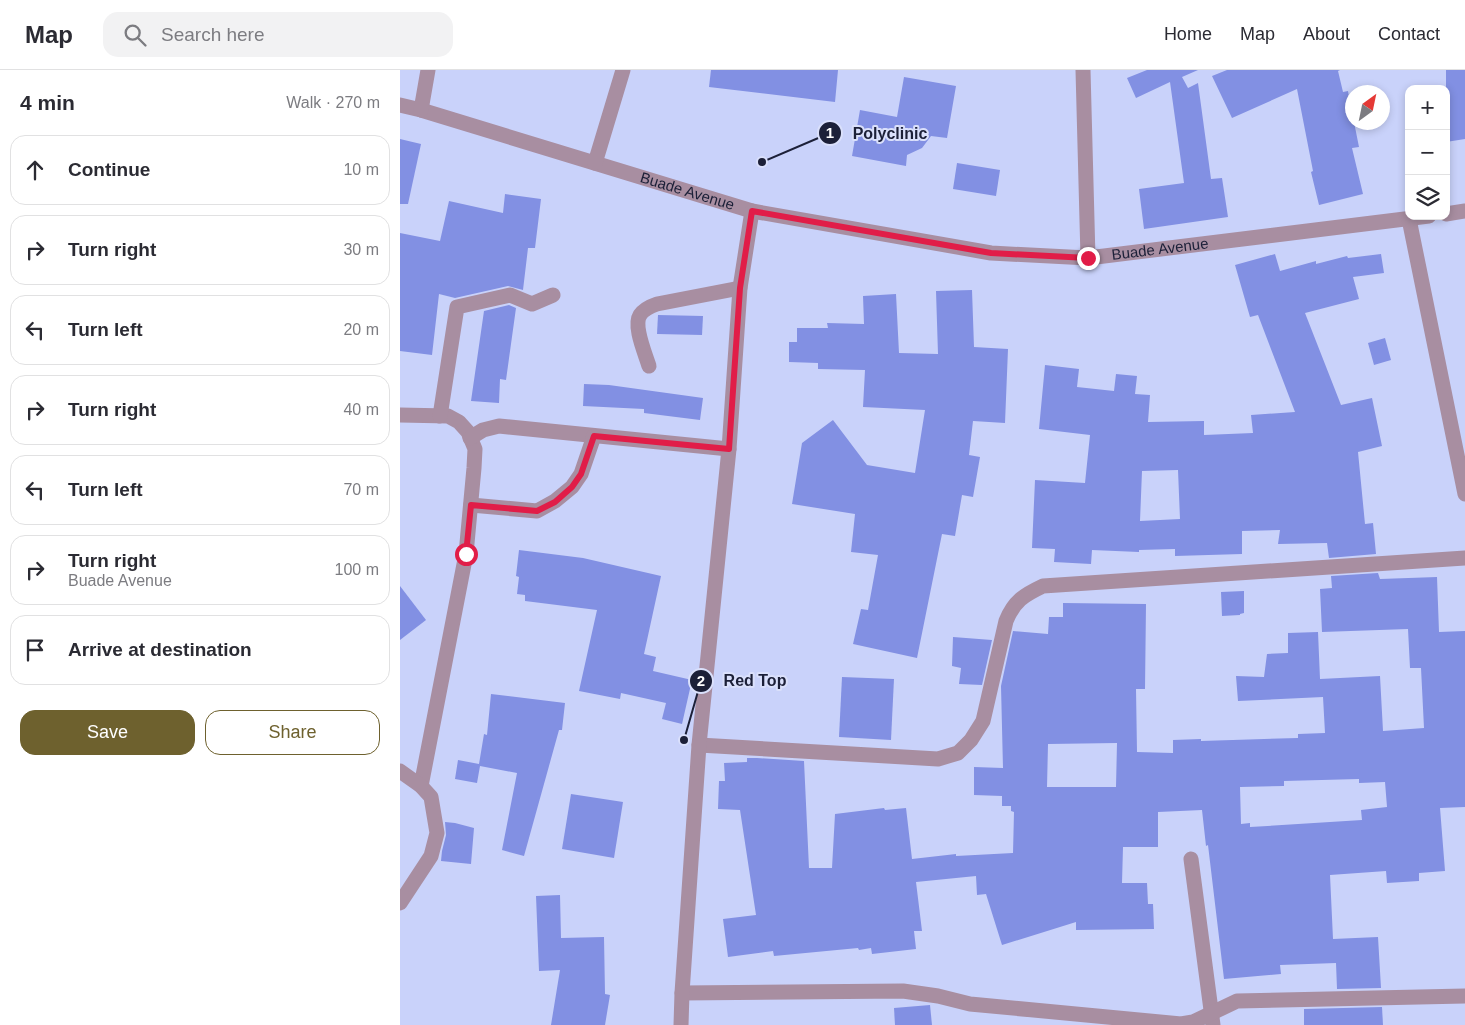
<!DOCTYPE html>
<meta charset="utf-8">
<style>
:root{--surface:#fff;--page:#f2f2f3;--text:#2b2b33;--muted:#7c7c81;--line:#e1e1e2;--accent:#6e612e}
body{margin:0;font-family:Helvetica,sans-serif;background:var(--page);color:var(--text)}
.controls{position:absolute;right:15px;top:15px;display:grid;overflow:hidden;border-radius:10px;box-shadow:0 2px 8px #0003}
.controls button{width:45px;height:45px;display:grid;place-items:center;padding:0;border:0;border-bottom:1px solid var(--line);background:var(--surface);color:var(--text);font:25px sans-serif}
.compass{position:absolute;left:945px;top:15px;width:45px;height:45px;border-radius:50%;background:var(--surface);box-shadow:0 2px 8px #0003;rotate:33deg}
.stop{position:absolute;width:15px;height:15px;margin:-11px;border:4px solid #e11d48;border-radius:50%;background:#fff}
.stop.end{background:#e11d48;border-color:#fff;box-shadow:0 1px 5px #0008}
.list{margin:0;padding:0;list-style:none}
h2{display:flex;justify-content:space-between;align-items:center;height:65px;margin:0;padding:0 20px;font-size:21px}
h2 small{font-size:16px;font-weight:400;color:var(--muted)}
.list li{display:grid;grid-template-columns:32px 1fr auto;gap:15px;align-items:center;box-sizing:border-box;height:70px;margin:0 10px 10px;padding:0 10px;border:1px solid var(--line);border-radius:15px}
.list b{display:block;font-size:19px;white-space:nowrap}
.list p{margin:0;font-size:16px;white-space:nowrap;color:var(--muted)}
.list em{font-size:16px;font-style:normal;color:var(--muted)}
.actions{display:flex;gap:10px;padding:15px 20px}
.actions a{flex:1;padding:11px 0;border:1px solid var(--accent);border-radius:15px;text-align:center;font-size:18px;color:var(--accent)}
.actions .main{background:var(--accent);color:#fff}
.icon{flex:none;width:28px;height:28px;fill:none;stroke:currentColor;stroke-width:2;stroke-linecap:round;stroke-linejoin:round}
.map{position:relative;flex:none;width:1065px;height:955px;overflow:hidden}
header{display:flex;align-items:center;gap:30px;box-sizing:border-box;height:70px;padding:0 25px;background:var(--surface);border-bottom:1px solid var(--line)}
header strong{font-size:24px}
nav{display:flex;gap:28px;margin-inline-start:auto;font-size:18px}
.search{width:350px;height:45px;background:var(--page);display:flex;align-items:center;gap:12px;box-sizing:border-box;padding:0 18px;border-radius:15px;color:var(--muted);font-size:19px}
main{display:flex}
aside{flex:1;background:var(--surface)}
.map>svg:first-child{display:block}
.building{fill:#8290e3;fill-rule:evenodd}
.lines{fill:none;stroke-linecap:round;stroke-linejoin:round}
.minor{stroke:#a88ea1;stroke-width:15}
.route{stroke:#e11d48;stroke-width:6}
.labels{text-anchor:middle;stroke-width:4;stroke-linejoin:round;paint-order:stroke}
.street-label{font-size:15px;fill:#1c2038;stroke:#dae0fb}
.leader{fill:none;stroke:#1c2038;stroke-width:2}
.callout-dot{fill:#1c2038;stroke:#dae0fb;stroke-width:2}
.mark-label{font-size:15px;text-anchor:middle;font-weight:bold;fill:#fff}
.callout-label{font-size:16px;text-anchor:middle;font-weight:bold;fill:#1c2038;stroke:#dae0fb;stroke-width:4;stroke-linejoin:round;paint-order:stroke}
</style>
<header>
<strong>Map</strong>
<div class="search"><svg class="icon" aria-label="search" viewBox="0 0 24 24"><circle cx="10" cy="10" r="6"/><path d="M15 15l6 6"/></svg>Search here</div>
<nav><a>Home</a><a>Map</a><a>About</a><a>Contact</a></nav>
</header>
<main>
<aside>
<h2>4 min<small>Walk · 270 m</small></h2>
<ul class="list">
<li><svg class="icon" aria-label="ahead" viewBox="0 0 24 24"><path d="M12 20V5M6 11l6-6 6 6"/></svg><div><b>Continue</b></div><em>10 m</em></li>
<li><svg class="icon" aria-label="right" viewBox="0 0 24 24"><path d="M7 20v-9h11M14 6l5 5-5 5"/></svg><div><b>Turn right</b></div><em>30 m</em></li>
<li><svg class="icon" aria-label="left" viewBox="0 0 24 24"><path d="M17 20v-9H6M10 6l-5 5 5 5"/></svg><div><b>Turn left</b></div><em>20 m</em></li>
<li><svg class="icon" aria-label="right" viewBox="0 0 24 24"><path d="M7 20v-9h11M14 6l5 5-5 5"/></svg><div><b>Turn right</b></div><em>40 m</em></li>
<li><svg class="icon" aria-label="left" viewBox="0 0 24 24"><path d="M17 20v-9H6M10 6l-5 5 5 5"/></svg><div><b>Turn left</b></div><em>70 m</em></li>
<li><svg class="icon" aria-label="right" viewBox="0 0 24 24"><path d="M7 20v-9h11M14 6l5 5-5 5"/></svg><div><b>Turn right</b><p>Buade Avenue</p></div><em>100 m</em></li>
<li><svg class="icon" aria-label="arrive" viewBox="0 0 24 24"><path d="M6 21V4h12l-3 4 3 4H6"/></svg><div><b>Arrive at destination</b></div></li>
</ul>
<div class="actions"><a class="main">Save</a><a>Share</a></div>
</aside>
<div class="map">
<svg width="1065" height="955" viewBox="0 0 1065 955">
<rect width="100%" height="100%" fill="#c9d2fa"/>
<!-- building -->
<g class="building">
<path d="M311 0H438L435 32 309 17Z"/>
<path d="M747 0H798L782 7 788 18 798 13 811 109 822 108 828 147 744 159 739 119 784 113 770 12 736 28 727 8Z"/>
<path d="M827 0H940L938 1 943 22 948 21 952 45V52H954L959 77 952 78 963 124 919 135 911 102 913 101 897 19 832 48 812 6Z"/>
<path d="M1046 0H1065V69L1046 72Z"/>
<path d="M504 7 556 16 547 68 531 66 522 78 507 85 506 96 452 86 460 40 497 47Z"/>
<path d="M0 69 21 74 8 134H0Z"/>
<path d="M557 93 600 100 596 126 553 119Z"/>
<path d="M105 124 141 129 135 178H128L123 220 108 216 55 228 39 224 32 285 0 281V163L40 171 49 131 103 143Z"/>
<path d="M875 184 880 201 916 191V194L947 186 948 188 981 184 984 203 953 207 959 229 905 243 941 335 972 328 982 376 958 382 965 454 973 453 976 484 929 488 927 473 878 474 880 460 842 461V484L775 486V479L739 480V482L692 480 691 494 654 492 655 479 632 478 635 410 685 413 690 365 639 359 645 295 679 299 677 317 714 321 716 304 737 306 735 324 750 325 748 352 804 351V365L853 363 851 345 895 342 858 245 850 247 835 195ZM778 400 780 449 740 451 742 401Z"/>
<path d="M572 220 574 277 608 279 605 353 573 351 569 385 580 387 573 427 562 425 555 466 542 464 517 588 453 574 461 539 468 540 478 485 451 482 455 444 392 434 402 373 433 350 467 395 515 403 525 340 463 337 465 300 418 299V293L389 292V272H397V258H428L427 253 464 254 463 226 496 224 499 283 538 284 536 221Z"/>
<path d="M109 235 116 238 106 310 100 309 99 333 71 331 84 241Z"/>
<path d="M258 245 303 246 302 265 257 264Z"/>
<path d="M985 268 991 290 974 295 968 273Z"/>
<path d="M184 314 209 315 303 328 300 350 244 343V339L183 336Z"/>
<path d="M119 480 183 488 261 506 244 584 256 587 253 601 292 610 282 654 262 649 266 633 221 623 220 629 179 621 197 540 125 531V525L117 524 119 507 116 506Z"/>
<path d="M978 503 980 509 1037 507 1039 562 1065 561V737L1040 738 1045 801 1019 803V811L987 813 986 801 930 805 933 869 978 867 981 918 937 919 936 893 880 895 881 904 824 909 808 775 806 776 802 740 758 742V777H723L722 813H747L748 834H753L754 859 676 860V852L602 875 586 824 577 825 576 806 516 812 522 861H514L516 879 472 884 471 878 459 880 458 878 374 886 373 881 328 887 323 849 356 845 340 740 318 739 319 711H325L324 693 347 692V688H357L404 691 409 798H432L435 744 484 738 485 740 506 738 512 789 556 784V786L613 783 614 742 611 741V736H602V726L574 725V697L603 698 601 616 613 561 648 564 649 547H663V533L746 534 745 619H736L737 682 773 683V670L801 669V671L898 668V664L925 663 923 627 838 631 836 606 864 607 867 584 888 583V563L918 562 920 609 980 606 983 661 1024 658 1021 598H1010L1008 559 922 562 920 519 932 518 931 506ZM717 673 716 717H647L648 674ZM959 709V713L985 712 987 737 961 740 962 750 850 757V753L841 754 840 717 884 716V711Z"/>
<path d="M0 516 26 550 0 570Z"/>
<path d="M844 521V543L840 544V545L822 546 821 522Z"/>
<path d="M553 567 592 570 582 615 559 614 561 598 552 596Z"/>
<path d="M442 607 494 609 491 670 439 667Z"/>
<path d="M91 624 165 633 162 660H159L124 786 102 780 117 703 80 696 77 713 55 709 58 690 79 694 84 664 87 665Z"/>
<path d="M171 724 223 732 214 788 162 779Z"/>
<path d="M45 752 55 753 74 758 71 794 41 791 42 781 46 765Z"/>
<path d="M160 825 161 868 204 867 205 924 210 925 205 955H151L160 900 139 901 136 826Z"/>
<path d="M530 935 532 955H495L494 938Z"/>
<path d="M982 937 983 955H904V939Z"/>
</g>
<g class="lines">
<!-- minor -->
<g class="minor">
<path d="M683 0 688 188"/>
<path id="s1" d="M0 35 21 40 352 141 591 183 688 188 1029 146"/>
<path d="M21 40 28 0"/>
<path d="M195 93 223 0"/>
<path d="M1046 144 1065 141"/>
<path d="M1009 149 1065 424"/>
<path d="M249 296C245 283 233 256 240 245 244 239 251 236 257 234L340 218"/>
<path d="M0 345 48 346 59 352 68 362 75 379 74 398 66 484 21 716"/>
<path d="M40 346 57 237 110 225 132 234 153 225"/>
<path d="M70 368 83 360 99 356 329 379"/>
<path d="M71 435 137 441 155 431 172 417 181 404 194 366"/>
<path d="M299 675 538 689 558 683 571 670 583 651 606 551C614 531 624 525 643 516L1065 488"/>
<path d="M0 701 21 716 31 727 37 763 31 786 0 833"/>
<path d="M791 789 813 955"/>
<path d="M282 923 503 921 538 926 570 934 781 954 793 952 837 931 1065 926"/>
<path d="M281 955 282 923 299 675 329 379 340 218 352 141"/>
</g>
</g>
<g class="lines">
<!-- route -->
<path class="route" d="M66 484 71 435 137 441 155 432 172 417 181 404 194 366 329 379 340 218 352 141 591 183 688 188"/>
</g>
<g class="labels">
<!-- street labels -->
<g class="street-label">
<text dy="5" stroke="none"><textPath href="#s1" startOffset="300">Buade Avenue</textPath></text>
<text dy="5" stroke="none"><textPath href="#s1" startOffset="780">Buade Avenue</textPath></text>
</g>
</g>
<!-- callouts -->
<path class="leader" d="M362 92L430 63M284 670L301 611"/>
<g class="callout-dot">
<circle cx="362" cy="92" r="5"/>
<circle cx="284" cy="670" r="5"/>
<circle cx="430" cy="63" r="12"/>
<circle cx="301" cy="611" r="12"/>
</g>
<g class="mark-label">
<text x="430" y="68">1</text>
<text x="301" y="616">2</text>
</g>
<g class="callout-label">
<text x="490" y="69">Polyclinic</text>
<text x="355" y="616">Red Top</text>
</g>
</svg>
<div class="controls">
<button>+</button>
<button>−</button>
<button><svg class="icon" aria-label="layers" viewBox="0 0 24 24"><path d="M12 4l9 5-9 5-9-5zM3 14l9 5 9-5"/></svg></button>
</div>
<svg class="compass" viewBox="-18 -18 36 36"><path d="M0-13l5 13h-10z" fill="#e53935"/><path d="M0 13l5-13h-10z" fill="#7c7c81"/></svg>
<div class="stop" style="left:66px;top:484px"></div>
<div class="stop end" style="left:688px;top:188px"></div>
</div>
</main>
